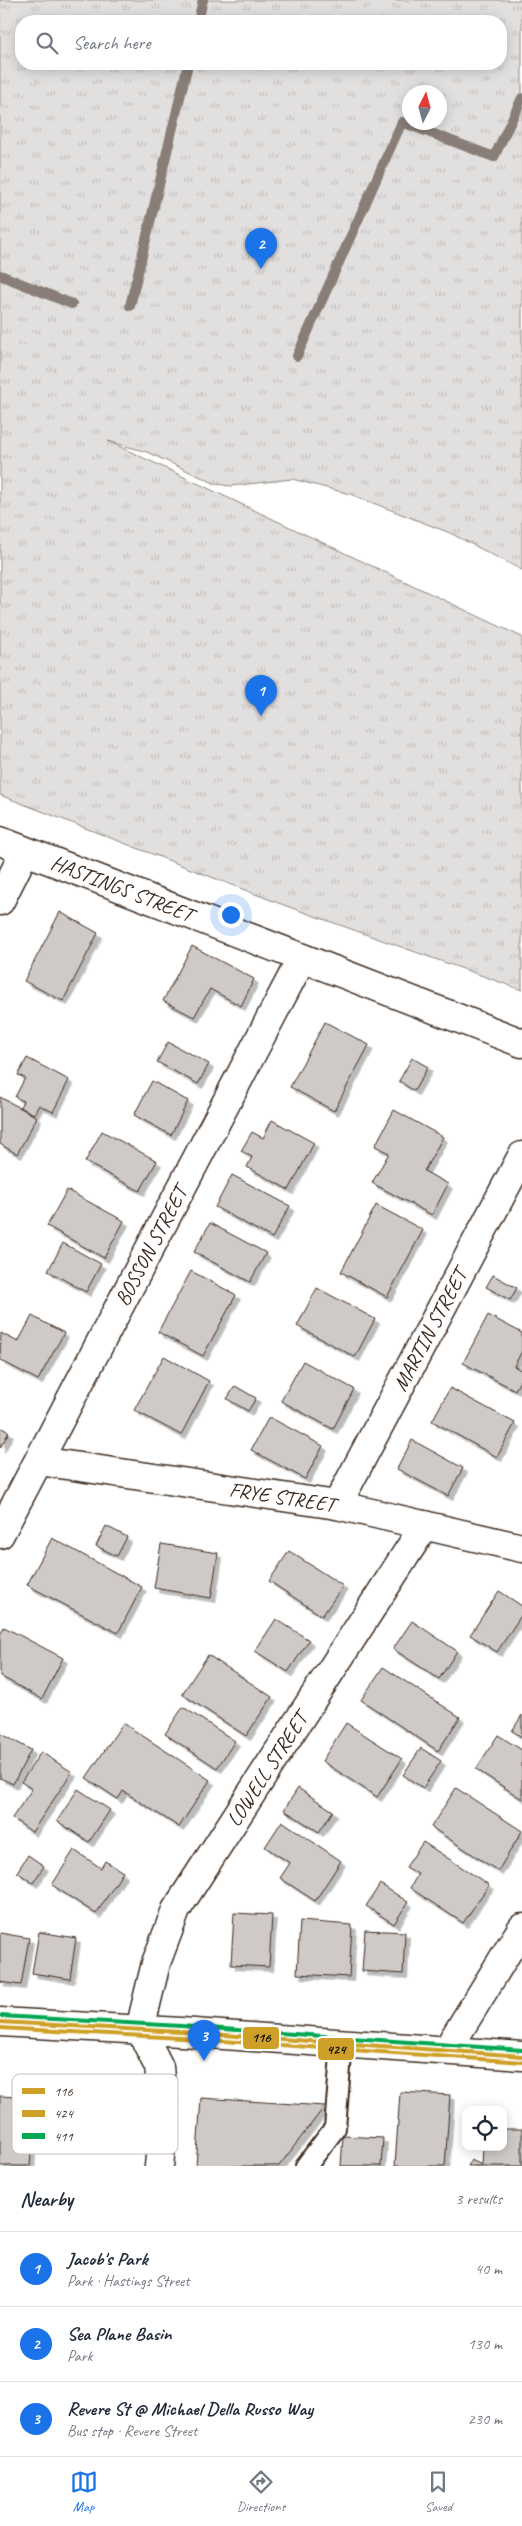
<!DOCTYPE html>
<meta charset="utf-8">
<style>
:root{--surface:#fff;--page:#f2f2f3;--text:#1f2937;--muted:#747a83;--line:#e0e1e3;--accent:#1a73e8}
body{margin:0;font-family:Caveat,sans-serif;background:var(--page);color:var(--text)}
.controls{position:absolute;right:15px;bottom:15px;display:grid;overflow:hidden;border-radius:10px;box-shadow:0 2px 12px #0003}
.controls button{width:45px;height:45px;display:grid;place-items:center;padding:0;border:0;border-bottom:1px solid var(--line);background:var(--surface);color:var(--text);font:25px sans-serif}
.compass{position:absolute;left:402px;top:85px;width:45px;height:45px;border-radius:50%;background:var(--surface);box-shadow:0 2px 12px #0003;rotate:6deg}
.you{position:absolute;left:230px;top:914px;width:18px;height:18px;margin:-12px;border:4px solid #fff;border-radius:50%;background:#1a73e8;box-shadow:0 0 0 8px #1a73e833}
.badge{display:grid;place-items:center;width:32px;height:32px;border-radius:50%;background:var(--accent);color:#fff;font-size:16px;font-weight:700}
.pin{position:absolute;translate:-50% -41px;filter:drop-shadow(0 1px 2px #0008)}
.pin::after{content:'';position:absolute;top:26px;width:18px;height:15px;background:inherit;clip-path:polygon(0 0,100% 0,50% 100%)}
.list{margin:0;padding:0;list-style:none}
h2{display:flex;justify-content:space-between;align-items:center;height:65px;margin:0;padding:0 20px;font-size:21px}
h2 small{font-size:16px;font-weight:400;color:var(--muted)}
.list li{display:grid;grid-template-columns:32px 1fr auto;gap:15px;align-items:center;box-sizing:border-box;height:75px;padding:0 20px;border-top:1px solid var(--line)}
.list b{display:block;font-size:19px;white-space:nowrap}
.list p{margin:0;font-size:16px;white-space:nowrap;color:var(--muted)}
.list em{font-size:16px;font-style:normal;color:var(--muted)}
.icon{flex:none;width:28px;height:28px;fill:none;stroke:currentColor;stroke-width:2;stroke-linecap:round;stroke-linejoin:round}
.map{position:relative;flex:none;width:522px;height:2166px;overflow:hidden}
.search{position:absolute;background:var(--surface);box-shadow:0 2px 12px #0003;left:15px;right:15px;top:15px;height:55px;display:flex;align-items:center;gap:12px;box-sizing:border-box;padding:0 18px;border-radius:20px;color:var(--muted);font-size:19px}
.sheet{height:290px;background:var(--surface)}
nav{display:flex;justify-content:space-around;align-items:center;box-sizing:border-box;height:70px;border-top:1px solid var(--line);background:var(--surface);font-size:14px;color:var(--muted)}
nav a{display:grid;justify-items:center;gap:2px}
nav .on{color:var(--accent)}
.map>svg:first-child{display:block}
.park{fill:url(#park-tufts);stroke:#8e857e;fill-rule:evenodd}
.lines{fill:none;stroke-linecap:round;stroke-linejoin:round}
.stream{stroke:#887e77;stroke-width:10}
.building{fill:#cfcac7;stroke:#3b2a1e;filter:url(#shadow)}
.service-casing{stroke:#3b2a1e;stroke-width:24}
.minor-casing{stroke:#3b2a1e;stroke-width:31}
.secondary-casing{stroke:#3b2a1e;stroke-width:31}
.service{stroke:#fff;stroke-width:20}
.minor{stroke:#fff;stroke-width:28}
.secondary{stroke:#fff;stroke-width:28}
.bus-1-casing{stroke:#fff;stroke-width:8}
.bus-2-casing{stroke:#fff;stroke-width:8}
.bus-3-casing{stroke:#fff;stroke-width:8}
.bus-1{stroke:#cea028;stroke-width:4}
.bus-2{stroke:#cea028;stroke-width:4}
.bus-3{stroke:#00a651;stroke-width:4}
.labels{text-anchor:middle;stroke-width:5;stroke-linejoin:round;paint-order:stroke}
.street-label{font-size:21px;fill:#3b2a1e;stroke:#fff}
.key{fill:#fff;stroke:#c4bfbc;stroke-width:1}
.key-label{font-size:14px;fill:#3b2a1e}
.line-badge{stroke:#fff;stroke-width:2}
.pale-badge-label{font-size:14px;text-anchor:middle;font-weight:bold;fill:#111}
</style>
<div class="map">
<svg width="522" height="2166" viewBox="0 0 522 2166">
<defs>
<pattern id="park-tufts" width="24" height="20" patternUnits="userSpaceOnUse" patternTransform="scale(1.25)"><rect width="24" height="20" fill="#e2e0de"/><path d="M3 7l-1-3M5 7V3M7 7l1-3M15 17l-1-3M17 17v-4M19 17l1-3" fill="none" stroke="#c3c0be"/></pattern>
<filter id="shadow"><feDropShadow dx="4.5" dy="4.5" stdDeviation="0" flood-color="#0004"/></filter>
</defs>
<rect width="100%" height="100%" fill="#fff"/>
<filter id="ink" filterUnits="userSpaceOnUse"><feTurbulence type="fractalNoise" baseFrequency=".02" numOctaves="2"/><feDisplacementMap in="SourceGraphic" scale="10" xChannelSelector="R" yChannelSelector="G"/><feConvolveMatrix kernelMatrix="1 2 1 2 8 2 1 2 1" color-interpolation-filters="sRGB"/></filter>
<g filter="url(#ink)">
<!-- park -->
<path class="park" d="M0 0H522V570L450 533 350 494 292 479 231 486 216 484 147 452 108 441 522 637V990L281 904 0 795ZM21 21H501V64H21ZM410 92H440V122H410Z"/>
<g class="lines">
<!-- stream -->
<g class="stream">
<path d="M198 21 203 0"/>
<path d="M0 275 72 304"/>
<path d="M130 306 188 64"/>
<path d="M297 356 402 122 494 157 522 98"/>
</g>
</g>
<!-- building -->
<g class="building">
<path d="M60 912 98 933 63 1001 24 981Z"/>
<path d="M192 946 254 979 241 1006 210 989 194 1017 163 1001Z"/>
<path d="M325 1022 369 1045 334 1111 290 1087Z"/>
<path d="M168 1042 209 1064 198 1084 157 1062Z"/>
<path d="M27 1058 69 1080 53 1112 39 1105 34 1114 20 1107 23 1101 15 1097 25 1078 18 1075Z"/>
<path d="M412 1058 428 1067 414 1091 399 1081Z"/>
<path d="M152 1081 188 1101 171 1135 134 1115Z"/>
<path d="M0 1097 37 1117 17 1154 0 1144Z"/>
<path d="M394 1110 443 1137 424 1171 448 1184 432 1215 372 1183 389 1153 375 1146Z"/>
<path d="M272 1120 314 1143 289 1190 247 1167 252 1157 241 1151 252 1132 263 1138Z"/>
<path d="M102 1131 157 1161 140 1191 85 1162Z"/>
<path d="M232 1175 290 1206 272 1238 215 1207Z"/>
<path d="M67 1190 124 1221 104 1258 47 1226Z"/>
<path d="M376 1205 423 1230 387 1297 341 1272Z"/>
<path d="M210 1223 266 1253 250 1282 194 1252Z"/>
<path d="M63 1243 101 1264 86 1292 48 1271Z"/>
<path d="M191 1271 236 1295 203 1356 158 1332Z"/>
<path d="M493 1275 517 1288 510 1300 486 1287Z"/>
<path d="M317 1288 375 1319 355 1357 297 1326Z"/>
<path d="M488 1315 522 1333V1351L514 1366 522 1371V1377L515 1390 463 1363Z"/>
<path d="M32 1316 64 1333 38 1380 0 1360 1 1333 18 1342Z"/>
<path d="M164 1356 209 1381 181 1435 134 1410Z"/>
<path d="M303 1361 354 1389 333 1429 281 1401Z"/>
<path d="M235 1386 256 1398 248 1411 227 1399Z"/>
<path d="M450 1388 515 1423 497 1457 432 1421Z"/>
<path d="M269 1417 323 1446 305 1479 251 1450Z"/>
<path d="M0 1427 9 1432 0 1448Z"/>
<path d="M412 1440 463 1468 448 1496 397 1469Z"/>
<path d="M106 1526 127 1537 117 1556 96 1546Z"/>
<path d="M52 1538 142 1587 118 1633 27 1585Z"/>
<path d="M161 1544 218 1553 211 1598 154 1588Z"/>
<path d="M289 1551 343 1586 322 1616 269 1581Z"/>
<path d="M499 1591 522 1606V1614L497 1652 470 1635Z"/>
<path d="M276 1619 309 1640 288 1672 255 1651Z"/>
<path d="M412 1621 457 1651 439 1679 393 1649Z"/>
<path d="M4 1627 63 1658 42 1699 0 1676V1635Z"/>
<path d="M208 1655 272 1697 246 1736 182 1694Z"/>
<path d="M383 1667 460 1717 438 1751 361 1700Z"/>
<path d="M183 1707 235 1741 217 1768 165 1734Z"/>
<path d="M522 1715V1737L512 1731Z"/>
<path d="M123 1723 210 1780 179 1827 123 1791 118 1799 86 1778Z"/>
<path d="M346 1723 402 1759 377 1797 322 1761Z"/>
<path d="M0 1733 31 1750 13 1784 0 1778Z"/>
<path d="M498 1735 522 1750V1799L476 1769Z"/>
<path d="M421 1748 441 1761 423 1788 403 1775Z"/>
<path d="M41 1752 72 1772 32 1832 12 1818 32 1789 21 1782Z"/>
<path d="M298 1788 333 1811 319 1832 284 1810Z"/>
<path d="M456 1788 522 1831 498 1871 431 1827Z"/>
<path d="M78 1789 110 1810 89 1842 57 1821Z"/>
<path d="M282 1821 341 1861 315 1901 280 1878 290 1863 265 1847Z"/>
<path d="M423 1842 489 1885 463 1923 410 1888 418 1874 406 1867Z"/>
<path d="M74 1850 101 1868 105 1861 123 1872 96 1914 52 1885Z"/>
<path d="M28 1855 44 1866 33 1883 17 1872Z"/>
<path d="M380 1884 408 1902 394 1924 366 1906Z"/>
<path d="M234 1913 272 1915 269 1967 231 1965Z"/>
<path d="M300 1921 352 1925 349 1977 297 1974Z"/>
<path d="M365 1930 405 1932 403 1974 362 1971Z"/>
<path d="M39 1932 76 1938 70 1979 32 1973Z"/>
<path d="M0 1933 29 1938 21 1985 0 1982Z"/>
<path d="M400 2092 450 2095 445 2166H395Z"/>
<path d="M0 2096 35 2098 30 2166H0Z"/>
<path d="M201 2098 325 2106 279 2166H196Z"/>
<path d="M503 2129H522V2166H468L471 2160 482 2165 483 2147H503Z"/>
<path d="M343 2136 383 2138 381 2166H341Z"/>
</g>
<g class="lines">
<!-- service casing -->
<g class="service-casing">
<path id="service" d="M306 2166 335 2128 342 2043"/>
</g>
<!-- minor casing -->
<g class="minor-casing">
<g id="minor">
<path id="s1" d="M0 841 522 1043"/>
<path d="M0 901 25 851"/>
<path id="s2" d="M39 1461 337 1505 522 1548"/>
<path id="s3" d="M337 1505 522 1156"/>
<path id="s4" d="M0 1534 302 958"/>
<path d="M447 2050 522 1928"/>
<path id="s5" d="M159 2166 164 2116 159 2067 140 2029 156 1963 176 1910 425 1525"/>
</g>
</g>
<!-- secondary casing -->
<g class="secondary-casing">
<path id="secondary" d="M0 2022 181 2032 522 2056"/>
</g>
<!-- service -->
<use href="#service" class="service"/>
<!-- minor -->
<use href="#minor" class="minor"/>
<!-- secondary -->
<use href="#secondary" class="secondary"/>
<!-- bus-1 casing -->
<g class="bus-1-casing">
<path id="bus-1" d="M0 2022 181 2032 522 2056"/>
</g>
<!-- bus-2 casing -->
<g class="bus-2-casing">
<path id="bus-2" d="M0 2028 181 2038 522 2062"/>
</g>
<!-- bus-3 casing -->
<g class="bus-3-casing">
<path id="bus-3" d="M0 2016 181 2026 522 2050"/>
</g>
<!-- bus-1 -->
<use href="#bus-1" class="bus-1"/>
<!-- bus-2 -->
<use href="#bus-2" class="bus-2"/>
<!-- bus-3 -->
<use href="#bus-3" class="bus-3"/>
</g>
</g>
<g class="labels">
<!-- street labels -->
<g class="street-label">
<text dy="7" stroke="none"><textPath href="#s1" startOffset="131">HASTINGS STREET</textPath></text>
<text dy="7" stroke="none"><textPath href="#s4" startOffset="325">BOSSON STREET</textPath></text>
<text dy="7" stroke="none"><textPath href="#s3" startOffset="198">MARTIN STREET</textPath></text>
<text dy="7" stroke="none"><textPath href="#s2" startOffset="246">FRYE STREET</textPath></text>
<text dy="7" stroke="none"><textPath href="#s5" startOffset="434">LOWELL STREET</textPath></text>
</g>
</g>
<!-- legend -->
<rect x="12" y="2074" width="166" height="80" rx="8" class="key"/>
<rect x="22" y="2088" width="23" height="6" fill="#cea028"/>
<rect x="22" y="2110" width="23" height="7" fill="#cea028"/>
<rect x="22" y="2133" width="23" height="6" fill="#00a651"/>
<g class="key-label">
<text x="54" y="2096">116</text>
<text x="54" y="2118">424</text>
<text x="54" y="2141">411</text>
</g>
<g class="line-badge">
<rect x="242" y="2026" width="38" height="24" rx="5" fill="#cea028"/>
<rect x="317" y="2037" width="38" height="24" rx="5" fill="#cea028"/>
</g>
<g class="pale-badge-label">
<text x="261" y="2042">116</text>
<text x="336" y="2054">424</text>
</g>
</svg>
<div class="controls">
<button><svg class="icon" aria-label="locate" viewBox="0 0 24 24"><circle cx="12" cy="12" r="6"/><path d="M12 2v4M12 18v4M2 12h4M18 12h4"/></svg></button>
</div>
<svg class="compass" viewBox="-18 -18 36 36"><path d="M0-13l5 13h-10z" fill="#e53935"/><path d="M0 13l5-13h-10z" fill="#747a83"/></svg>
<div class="you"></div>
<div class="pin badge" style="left:261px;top:716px">1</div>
<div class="pin badge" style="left:261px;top:269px">2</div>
<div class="pin badge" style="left:204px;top:2061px">3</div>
<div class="search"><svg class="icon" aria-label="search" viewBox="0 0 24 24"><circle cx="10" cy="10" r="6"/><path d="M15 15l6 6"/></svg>Search here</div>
</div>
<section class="sheet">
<h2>Nearby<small>3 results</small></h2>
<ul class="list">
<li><span class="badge">1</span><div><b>Jacob's Park</b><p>Park · Hastings Street</p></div><em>40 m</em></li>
<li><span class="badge">2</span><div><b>Sea Plane Basin</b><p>Park</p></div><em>130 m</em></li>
<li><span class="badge">3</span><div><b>Revere St @ Michael Della Russo Way</b><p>Bus stop · Revere Street</p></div><em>230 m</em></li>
</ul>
</section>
<nav>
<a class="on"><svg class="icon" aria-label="map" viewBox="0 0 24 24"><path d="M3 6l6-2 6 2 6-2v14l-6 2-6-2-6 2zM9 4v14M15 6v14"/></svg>Map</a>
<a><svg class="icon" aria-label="directions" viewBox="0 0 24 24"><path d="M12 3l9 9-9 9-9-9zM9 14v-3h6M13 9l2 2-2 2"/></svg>Directions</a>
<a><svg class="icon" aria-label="saved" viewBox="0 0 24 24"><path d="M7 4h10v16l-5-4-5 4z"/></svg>Saved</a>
</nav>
